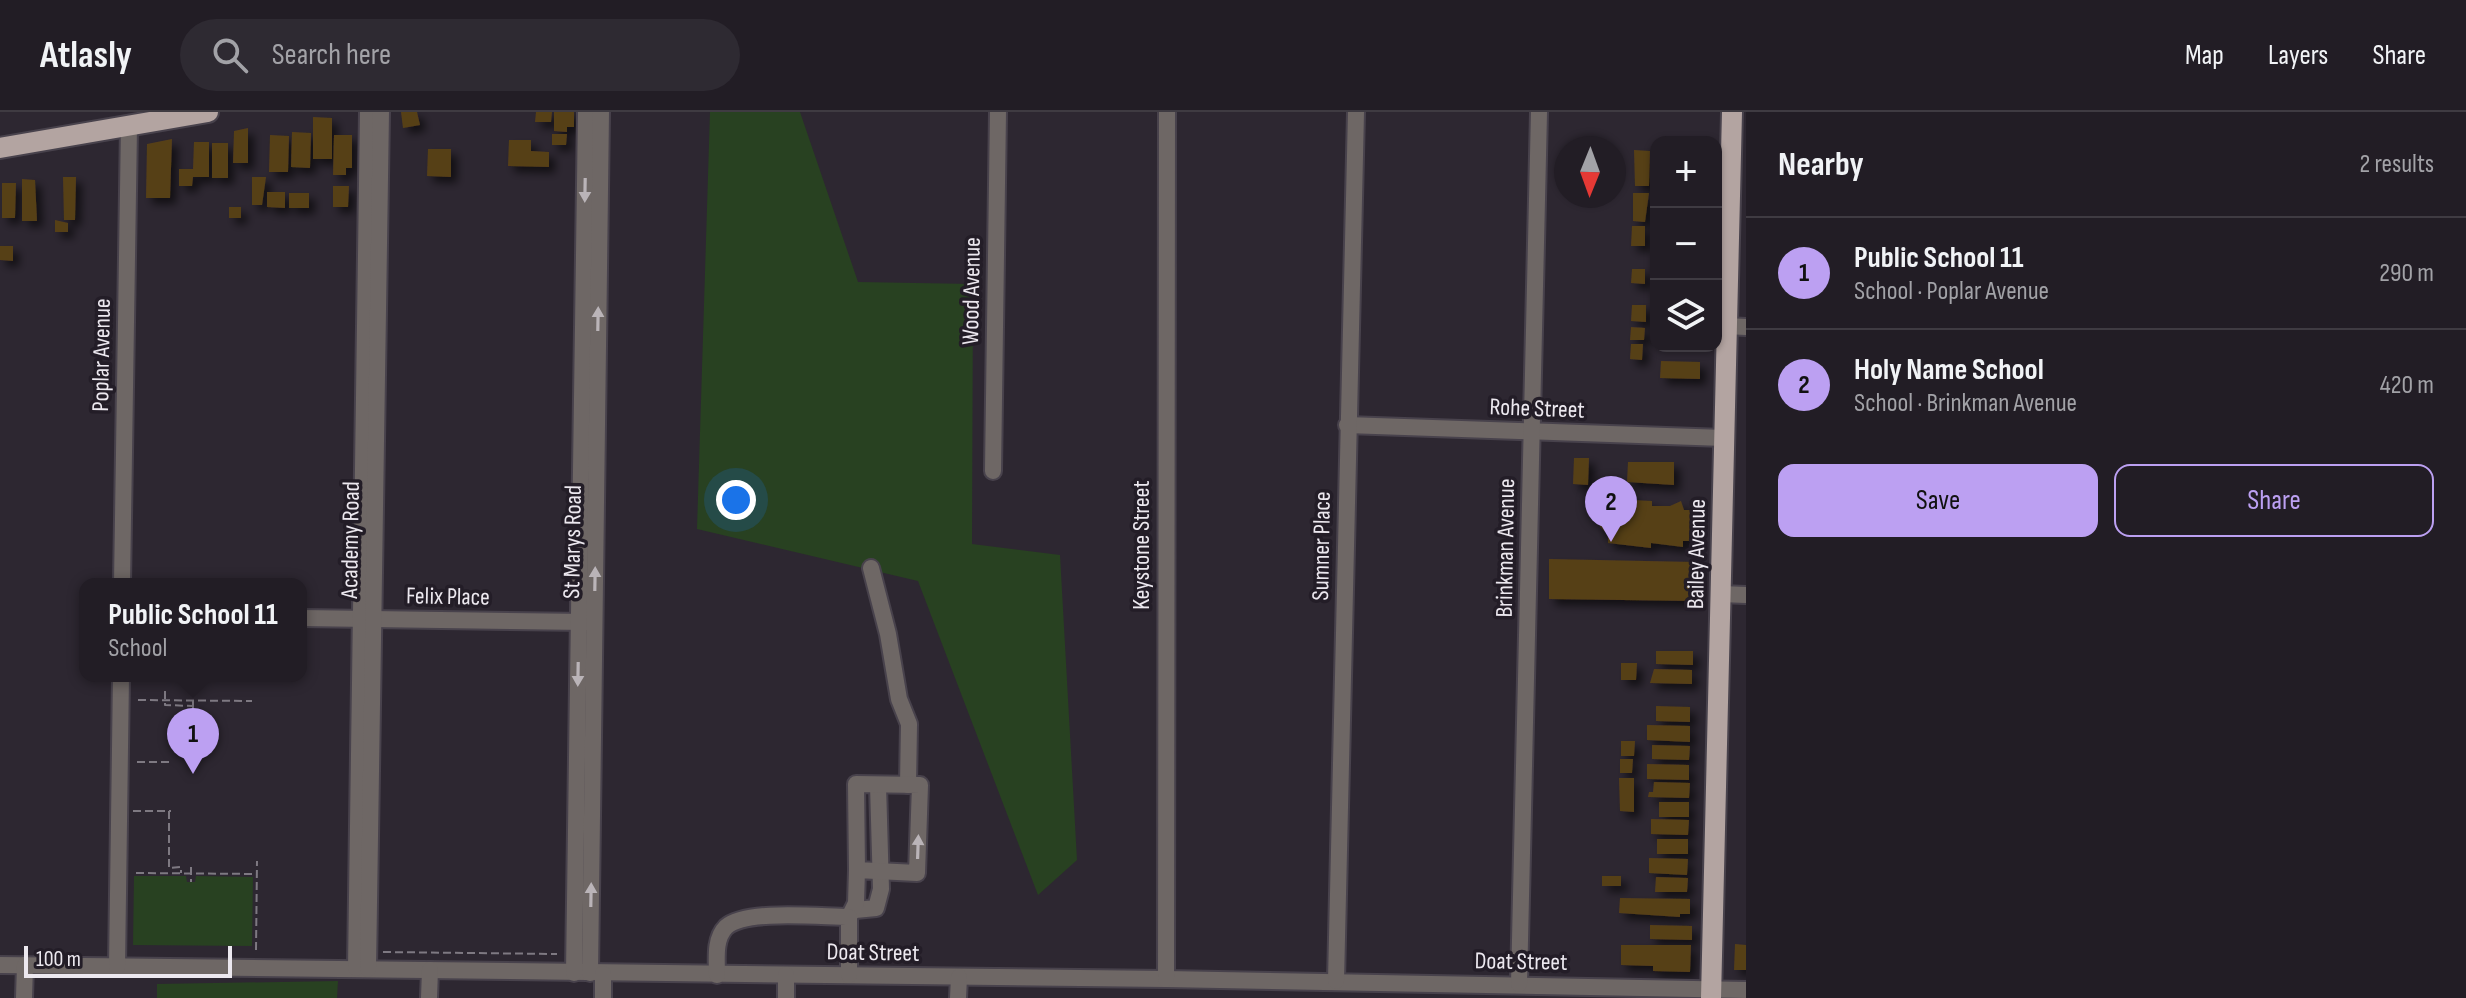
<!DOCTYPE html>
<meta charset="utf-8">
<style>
:root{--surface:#221d25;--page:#2e2a32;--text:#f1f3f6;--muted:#a2a2a7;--line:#3f3b42;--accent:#bca0f2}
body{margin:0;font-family:"Sofia Sans Condensed",sans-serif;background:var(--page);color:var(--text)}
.controls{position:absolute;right:24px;top:24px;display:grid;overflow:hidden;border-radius:16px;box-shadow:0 2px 6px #0004}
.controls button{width:72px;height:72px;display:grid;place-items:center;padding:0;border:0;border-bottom:2px solid var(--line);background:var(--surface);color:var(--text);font:40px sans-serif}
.compass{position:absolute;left:1554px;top:24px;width:72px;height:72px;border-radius:50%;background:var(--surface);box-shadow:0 2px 6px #0004;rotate:181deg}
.scale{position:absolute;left:24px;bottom:20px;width:208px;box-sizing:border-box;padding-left:8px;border:4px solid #ece8ef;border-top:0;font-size:22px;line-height:28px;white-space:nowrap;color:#ece8ef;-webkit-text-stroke:6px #231d27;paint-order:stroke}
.you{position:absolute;left:736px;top:388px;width:28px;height:28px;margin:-20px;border:6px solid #fff;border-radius:50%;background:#1a73e8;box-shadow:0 0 0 12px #1a73e833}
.badge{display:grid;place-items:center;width:52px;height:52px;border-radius:50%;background:var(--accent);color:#111;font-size:26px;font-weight:700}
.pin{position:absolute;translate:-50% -66px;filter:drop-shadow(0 2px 4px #0008)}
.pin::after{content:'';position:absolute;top:42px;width:28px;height:24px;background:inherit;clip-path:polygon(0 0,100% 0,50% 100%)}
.popup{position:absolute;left:79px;top:466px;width:228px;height:104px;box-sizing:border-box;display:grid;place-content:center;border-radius:16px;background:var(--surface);filter:drop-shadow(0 2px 6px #0005);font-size:26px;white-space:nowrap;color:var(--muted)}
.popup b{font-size:30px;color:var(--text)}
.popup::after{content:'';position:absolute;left:50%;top:100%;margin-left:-16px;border:16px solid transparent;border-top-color:var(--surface)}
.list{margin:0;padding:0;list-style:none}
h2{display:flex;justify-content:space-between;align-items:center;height:104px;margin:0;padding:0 32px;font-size:34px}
h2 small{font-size:26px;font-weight:400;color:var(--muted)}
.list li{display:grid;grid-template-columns:52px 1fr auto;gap:24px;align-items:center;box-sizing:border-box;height:112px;padding:0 32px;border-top:2px solid var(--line)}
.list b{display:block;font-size:30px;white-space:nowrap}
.list p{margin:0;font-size:26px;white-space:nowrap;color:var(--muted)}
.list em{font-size:26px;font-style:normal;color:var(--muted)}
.actions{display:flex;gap:16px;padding:24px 32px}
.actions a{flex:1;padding:18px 0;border:2px solid var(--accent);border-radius:16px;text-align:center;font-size:28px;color:var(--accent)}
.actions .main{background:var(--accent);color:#111}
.icon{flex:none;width:44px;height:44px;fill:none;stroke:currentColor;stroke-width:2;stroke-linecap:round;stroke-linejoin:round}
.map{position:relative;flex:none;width:1746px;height:886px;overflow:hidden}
header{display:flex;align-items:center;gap:48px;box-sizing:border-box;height:112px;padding:0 40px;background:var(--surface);border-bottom:2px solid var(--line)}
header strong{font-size:38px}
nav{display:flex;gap:44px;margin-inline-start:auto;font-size:28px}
.search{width:560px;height:72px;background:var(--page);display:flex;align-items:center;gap:20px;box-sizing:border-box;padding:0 28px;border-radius:44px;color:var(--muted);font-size:30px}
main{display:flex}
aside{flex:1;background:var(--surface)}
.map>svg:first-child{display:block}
.green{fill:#284121}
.building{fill:#573f19;filter:url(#shadow)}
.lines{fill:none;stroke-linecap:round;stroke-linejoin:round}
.minor-casing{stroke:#48424c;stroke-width:20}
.major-casing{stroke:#48424c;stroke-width:24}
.path{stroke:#7e7982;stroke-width:2;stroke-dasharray:8 4;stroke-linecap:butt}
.minor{stroke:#6e6765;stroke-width:16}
.major{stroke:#b3a4a1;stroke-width:20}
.oneway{fill:#bab4b8}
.labels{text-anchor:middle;stroke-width:7;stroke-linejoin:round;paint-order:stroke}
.street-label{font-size:24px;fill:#ece8ef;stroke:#231d27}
</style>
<header>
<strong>Atlasly</strong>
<div class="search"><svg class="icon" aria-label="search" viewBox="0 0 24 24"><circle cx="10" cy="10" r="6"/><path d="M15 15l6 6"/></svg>Search here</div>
<nav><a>Map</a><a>Layers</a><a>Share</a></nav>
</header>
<main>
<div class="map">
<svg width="1746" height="886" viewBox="0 0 1746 886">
<defs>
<filter id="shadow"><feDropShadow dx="6" dy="6" stdDeviation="4" flood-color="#0009"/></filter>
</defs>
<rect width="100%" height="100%" fill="#2d2731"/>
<!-- green -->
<g class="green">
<path d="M710 0H800L858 170 973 172 972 432 1060 443 1077 748 1038 783 918 469 697 417Z"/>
<path d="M134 764H186L187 770H195L196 764 253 765 252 834 133 833Z"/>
<path d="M338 869 337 886H157V872Z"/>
</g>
<!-- building -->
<g class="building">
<path d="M401 0H417L420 13 403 16Z"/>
<path d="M536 0H552L551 10H535Z"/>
<path d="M554 0H574V15H567V20L554 19Z"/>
<path d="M313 5 332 6V47H313Z"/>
<path d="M248 16V51H233L234 19Z"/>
<path d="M292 20 311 21 310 56 291 55Z"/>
<path d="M552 22H567L566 33H552Z"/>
<path d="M270 23 289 24 288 60H269Z"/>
<path d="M334 23H352V56H346V63H333Z"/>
<path d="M172 27 170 86H146L147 32Z"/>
<path d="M509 28H531V39L549 40V55L508 54Z"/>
<path d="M194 30H209V65H193L192 74H179V57H193Z"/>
<rect x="212" y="31" width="16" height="35"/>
<path d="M428 37H451V65L427 64Z"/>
<path d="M1634 38 1650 39 1649 74H1635Z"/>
<path d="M63 65H76L75 108H64Z"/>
<path d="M252 65H266L262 93H252Z"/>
<path d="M22 67 35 68 37 109H22Z"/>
<path d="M2 71H16L15 106H2Z"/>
<path d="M333 74H349L348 95H333Z"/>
<path d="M267 80H285V96L267 95Z"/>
<rect x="289" y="81" width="20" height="15"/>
<path d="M1633 81H1649L1645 110 1633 109Z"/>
<rect x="229" y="95" width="12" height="11"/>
<path d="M55 108 68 111V120H55Z"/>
<path d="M1632 114H1645V134H1631Z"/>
<path d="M0 134H13V149L0 148Z"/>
<path d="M1632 157H1645V172L1631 171Z"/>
<path d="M1632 193H1646V210L1631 209Z"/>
<path d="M1631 215 1645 216 1644 228H1630Z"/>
<path d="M1631 232H1643L1642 248 1630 247Z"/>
<path d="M1661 249 1700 250V267L1660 266Z"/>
<path d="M1574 346H1589L1588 373 1573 372Z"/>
<path d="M1628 350H1674V373L1627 370Z"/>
<path d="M1609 383H1632V388L1652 389V394H1670L1681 389 1684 398H1690L1689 429H1683V435L1651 431V436L1608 431V422L1600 415V408L1609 402Z"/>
<path d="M1549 447 1695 450 1694 489 1549 487Z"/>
<path d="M1656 539H1693V553L1656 552Z"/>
<path d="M1621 551H1637L1636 568H1621Z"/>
<path d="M1654 557 1692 558V572L1650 571Z"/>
<path d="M1656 594 1690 595V610L1656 609Z"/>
<path d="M1647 613 1690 614V630L1647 628Z"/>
<path d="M1621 629H1635L1634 644H1621Z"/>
<path d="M1652 633 1690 634 1689 648 1652 647Z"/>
<path d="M1620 647H1633L1632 661H1620Z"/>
<path d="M1647 652 1689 653V668L1647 667Z"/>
<path d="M1619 666H1634V700L1620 699Z"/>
<path d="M1654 670 1690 671 1689 686 1648 685 1649 680H1653Z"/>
<rect x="1659" y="690" width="30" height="15"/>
<path d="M1651 707 1689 708 1688 723 1651 722Z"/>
<rect x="1657" y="727" width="31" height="15"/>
<path d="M1649 746 1688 747 1687 763 1649 761Z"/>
<rect x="1602" y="764" width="19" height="10"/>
<path d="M1656 765 1688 766 1687 780H1655Z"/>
<path d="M1620 786 1690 787V802H1680V805L1619 801Z"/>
<path d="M1650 813 1692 814V828L1650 827Z"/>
<path d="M1735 832 1746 833V858H1734Z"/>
<path d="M1621 833H1691L1690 860 1653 859V854L1621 853Z"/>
</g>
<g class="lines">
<!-- minor casing -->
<g class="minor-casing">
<g id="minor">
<path d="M1727 214 1746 215"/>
<path d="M1347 313 1724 326"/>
<path d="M993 359 998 0"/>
<path d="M871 456 888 522 899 587 909 612 908 673"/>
<path d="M122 472 129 14"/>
<path d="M1721 482 1746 483"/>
<path d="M301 506 587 510"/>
<path d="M855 798 876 796 881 777 878 673"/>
<path d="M849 805 856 791 857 758 917 761 920 673 856 672 857 758"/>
<path d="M0 853 1166 867 1746 878"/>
<path d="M117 855 121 564"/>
<path d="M356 856 368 0"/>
<path d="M368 857 381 0"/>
<path d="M574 861 586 0"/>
<path d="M590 861 601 0"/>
<path d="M717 863C717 848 714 827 726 815 746 797 821 805 849 805V863"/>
<path d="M1166 867 1167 0"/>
<path d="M1336 869 1356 0"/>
<path d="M1519 872 1539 0"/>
<path d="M24 886 25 853"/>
<path d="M429 886 430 858"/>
<path d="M603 886V862"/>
<path d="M786 886V863"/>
<path d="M958 886 959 865"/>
</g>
</g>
<!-- major casing -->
<g class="major-casing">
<g id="major">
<path d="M0 36 208 0"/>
<path d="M1711 886 1732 0"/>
</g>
</g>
<!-- path -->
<g class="path">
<path d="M165 579V593L193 594"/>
<path d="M138 588 252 589"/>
<path d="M193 596V580"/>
<path d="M137 650H170"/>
<path d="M133 699H171"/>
<path d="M169 699V756L181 755V761"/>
<path d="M191 755V770"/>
<path d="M136 761 257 762"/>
<path d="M256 838 257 749"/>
<path d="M383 840 557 842"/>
</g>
<!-- minor -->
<use href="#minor" class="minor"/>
<!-- major -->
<use href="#major" class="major"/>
</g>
<!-- one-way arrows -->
<defs><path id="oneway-solid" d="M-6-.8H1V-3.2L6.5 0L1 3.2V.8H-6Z" transform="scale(2)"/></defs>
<g class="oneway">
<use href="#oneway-solid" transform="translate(585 78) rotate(91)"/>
<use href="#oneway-solid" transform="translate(598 207) rotate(-89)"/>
<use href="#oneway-solid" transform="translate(595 467) rotate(-89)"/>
<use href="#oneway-solid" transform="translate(578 562) rotate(91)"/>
<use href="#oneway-solid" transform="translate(918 735) rotate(-88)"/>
<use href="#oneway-solid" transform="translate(591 783) rotate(-89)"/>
</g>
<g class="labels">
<!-- street labels -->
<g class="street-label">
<text transform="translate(971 179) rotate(-89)" y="8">Wood Avenue</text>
<text transform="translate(101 243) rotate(-89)" y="8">Poplar Avenue</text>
<text transform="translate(1537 296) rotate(2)" y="8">Rohe Street</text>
<text transform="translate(350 428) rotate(-89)" y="8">Academy Road</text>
<text transform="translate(572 430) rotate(-89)" y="8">St Marys Road</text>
<text transform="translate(1141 433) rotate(-90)" y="8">Keystone Street</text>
<text transform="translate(1321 434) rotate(-89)" y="8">Sumner Place</text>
<text transform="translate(1505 436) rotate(-89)" y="8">Brinkman Avenue</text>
<text transform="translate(1696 442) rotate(-89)" y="8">Bailey Avenue</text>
<text transform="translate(448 484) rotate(1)" y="8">Felix Place</text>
<text transform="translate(873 840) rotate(1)" y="8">Doat Street</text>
<text transform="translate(1521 849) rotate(1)" y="8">Doat Street</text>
</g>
</g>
</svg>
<div class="controls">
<button>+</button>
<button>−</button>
<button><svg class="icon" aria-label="layers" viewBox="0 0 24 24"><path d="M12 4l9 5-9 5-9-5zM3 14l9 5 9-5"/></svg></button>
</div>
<svg class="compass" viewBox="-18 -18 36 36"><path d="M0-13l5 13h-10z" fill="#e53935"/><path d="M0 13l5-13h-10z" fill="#a2a2a7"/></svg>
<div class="scale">100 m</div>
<div class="you"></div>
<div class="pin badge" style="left:193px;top:662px">1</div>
<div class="popup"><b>Public School 11</b>School</div>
<div class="pin badge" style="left:1611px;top:430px">2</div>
</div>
<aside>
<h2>Nearby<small>2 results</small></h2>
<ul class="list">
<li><span class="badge">1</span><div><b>Public School 11</b><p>School · Poplar Avenue</p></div><em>290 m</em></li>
<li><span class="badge">2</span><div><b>Holy Name School</b><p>School · Brinkman Avenue</p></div><em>420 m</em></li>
</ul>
<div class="actions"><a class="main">Save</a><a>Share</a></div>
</aside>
</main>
